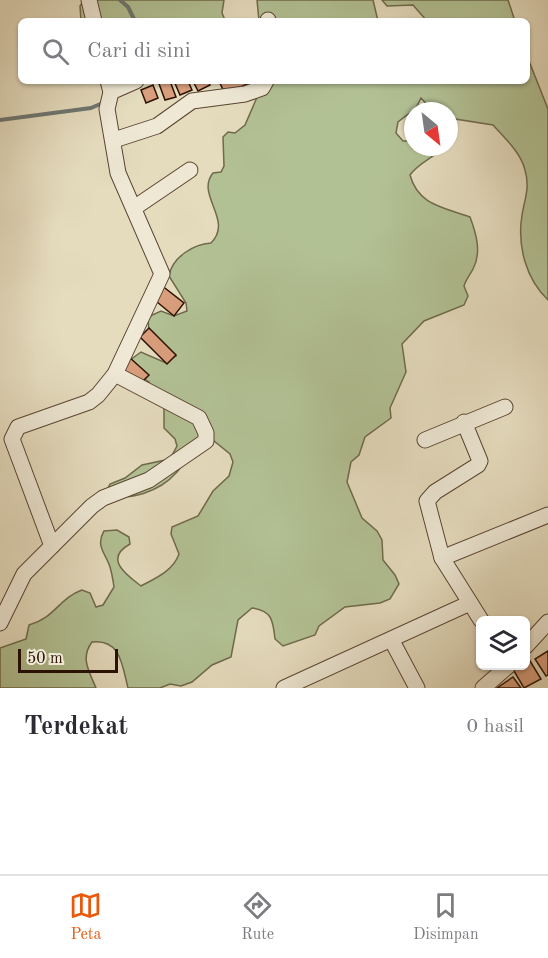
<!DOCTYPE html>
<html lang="id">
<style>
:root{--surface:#fff;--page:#f2f2f3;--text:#2b2b33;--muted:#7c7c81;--line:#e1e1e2;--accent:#ea580c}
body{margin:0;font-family:"Old Standard TT",serif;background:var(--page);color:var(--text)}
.controls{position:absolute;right:18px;bottom:18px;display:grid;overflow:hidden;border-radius:9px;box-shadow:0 2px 4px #0004}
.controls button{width:54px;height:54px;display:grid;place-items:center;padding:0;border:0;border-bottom:2px solid var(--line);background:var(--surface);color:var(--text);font:30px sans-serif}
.compass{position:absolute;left:404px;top:102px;width:54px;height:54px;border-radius:50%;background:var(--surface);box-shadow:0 2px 4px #0004;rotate:151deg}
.scale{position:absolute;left:18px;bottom:15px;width:100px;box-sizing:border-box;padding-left:6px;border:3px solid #2c1203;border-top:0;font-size:16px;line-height:21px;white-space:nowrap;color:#2c1203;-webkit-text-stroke:4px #eee8d5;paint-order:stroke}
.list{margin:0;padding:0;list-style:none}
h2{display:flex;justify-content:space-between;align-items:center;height:78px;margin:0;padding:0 24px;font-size:26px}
h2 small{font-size:20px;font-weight:400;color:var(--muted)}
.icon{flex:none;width:33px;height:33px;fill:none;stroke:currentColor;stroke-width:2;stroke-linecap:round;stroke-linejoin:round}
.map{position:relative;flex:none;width:548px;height:688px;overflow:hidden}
.search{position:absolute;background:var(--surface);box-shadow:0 2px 4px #0004;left:18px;right:18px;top:18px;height:66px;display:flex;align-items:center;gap:15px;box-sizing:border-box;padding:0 21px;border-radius:9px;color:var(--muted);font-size:22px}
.sheet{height:186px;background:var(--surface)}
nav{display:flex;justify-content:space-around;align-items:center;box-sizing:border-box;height:84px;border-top:2px solid var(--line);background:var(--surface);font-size:16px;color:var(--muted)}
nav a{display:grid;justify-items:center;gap:3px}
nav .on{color:var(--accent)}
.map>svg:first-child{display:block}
.green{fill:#b2c194;stroke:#6f6a4c;stroke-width:1.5}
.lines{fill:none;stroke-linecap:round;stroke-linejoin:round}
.stream{stroke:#6d7671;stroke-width:4}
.building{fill:#d99e7c;stroke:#2c1203;stroke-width:1.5}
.street-casing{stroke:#5a4432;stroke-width:17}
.street{stroke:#eee8d5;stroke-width:15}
</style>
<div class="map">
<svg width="548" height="688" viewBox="0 0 548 688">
<rect width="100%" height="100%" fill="#e5dcbe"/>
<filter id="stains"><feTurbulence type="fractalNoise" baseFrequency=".00333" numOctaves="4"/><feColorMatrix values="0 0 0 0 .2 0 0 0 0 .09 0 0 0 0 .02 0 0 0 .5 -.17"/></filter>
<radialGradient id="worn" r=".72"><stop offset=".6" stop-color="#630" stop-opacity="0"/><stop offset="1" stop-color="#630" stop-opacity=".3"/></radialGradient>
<!-- green -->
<g class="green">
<path d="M84 0H224L222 13 225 20 81 21 80 6Z"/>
<path d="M257 0H373L378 21H259Z"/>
<path d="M382 0H508L515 21H427L413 5 387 6Z"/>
<path d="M527 56 548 109V300C526 279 517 246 522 215 525 198 530 187 525 170 521 153 504 137 493 125L449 118V111H433L421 98 416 108 398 122 396 133 403 141H413V147H443C433 159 419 162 410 175 418 205 443 207 470 217 476 233 482 252 473 269 470 275 466 279 464 286L468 296 464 305 424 321 402 344 406 372 390 408 391 418 365 437 359 455 351 462 347 482 362 518 377 531 382 540 383 560 395 575 399 584 390 599 380 603 345 607 319 626 315 635 283 646 275 639C273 620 272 611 252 608L238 620 231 657 212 665 192 682 181 686 170 684 160 688H128C122 665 121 639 92 642 80 658 89 671 96 688H0V648L26 639 29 625C55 618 59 598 82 590L90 593 96 607 103 605 114 587C113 580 112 574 110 567 106 554 95 546 104 531L117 530 129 537 130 544C103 559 127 575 141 586 156 578 173 571 179 554L171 534 172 527 198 516 213 491 229 476 233 462 230 454 214 441C192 442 188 460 176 473 162 489 126 506 107 490L110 484 125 478 142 465 170 459 177 446 175 439 164 428V406L152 397 149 382 135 374 130 360 141 352 166 363 165 361 176 356 149 333 148 317 161 311 174 316 187 311 186 303 169 276C172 257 194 244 211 243 234 220 195 195 213 173L221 172 224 166 223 137 228 132 235 133 245 125 264 81H527Z"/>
</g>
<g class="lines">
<!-- stream -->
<g class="stream">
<path d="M120 0 128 7 135 21"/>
<path d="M0 120 91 108 105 102"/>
</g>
</g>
<!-- building -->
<g class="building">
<path d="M158 81H170L176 97 165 100Z"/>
<path d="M174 81H188L192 90 180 95Z"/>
<path d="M193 81H209L210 85 198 91Z"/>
<path d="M219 81H254L225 94Z"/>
<path d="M153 85 158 98 146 103 141 90Z"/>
<path d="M161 285 184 303 174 316 151 297Z"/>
<path d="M149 328 176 355 167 364 140 337Z"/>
<path d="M129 357 149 375 139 385 120 366Z"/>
<path d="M548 651V675L546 676 535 659Z"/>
<path d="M527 656 541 679 524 688 511 666H526Z"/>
<path d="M513 677 521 688H497Z"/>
</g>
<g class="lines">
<!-- street casing -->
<g class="street-casing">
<g id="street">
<path d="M89 0 94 21"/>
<path d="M268 20V21"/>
<path d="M111 92 136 81"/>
<path d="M114 140 157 126 192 101 245 94 262 88 266 81"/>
<path d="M134 208 190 170"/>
<path d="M464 422 480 461 478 465 435 492 427 501 442 558 481 620"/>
<path d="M425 440 505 407"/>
<path d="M52 546 12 439 18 427 89 402 98 395 115 374 162 274 118 173 107 109 111 92 108 81"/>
<path d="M442 558 548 515"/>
<path d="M0 623 24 574 92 506 103 498 149 480 206 441V433L199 418 115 374"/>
<path d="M392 641 417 688"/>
<path d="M526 646 548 622"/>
<path d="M284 688 470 603"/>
<path d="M483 688 508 666"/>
</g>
</g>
<!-- street -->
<use href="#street" class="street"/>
</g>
<rect width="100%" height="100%" filter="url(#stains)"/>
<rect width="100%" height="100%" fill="url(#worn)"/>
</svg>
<div class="controls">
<button><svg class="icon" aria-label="layers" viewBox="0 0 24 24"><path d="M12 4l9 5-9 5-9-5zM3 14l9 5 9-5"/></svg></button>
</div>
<svg class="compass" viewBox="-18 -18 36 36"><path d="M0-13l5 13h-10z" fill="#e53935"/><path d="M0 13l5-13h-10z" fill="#7c7c81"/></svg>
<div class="scale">50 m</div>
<div class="search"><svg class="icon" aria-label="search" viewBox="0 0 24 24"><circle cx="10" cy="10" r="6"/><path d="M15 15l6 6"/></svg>Cari di sini</div>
</div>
<section class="sheet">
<h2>Terdekat<small>0 hasil</small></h2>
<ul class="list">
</ul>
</section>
<nav>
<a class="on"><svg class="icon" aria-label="map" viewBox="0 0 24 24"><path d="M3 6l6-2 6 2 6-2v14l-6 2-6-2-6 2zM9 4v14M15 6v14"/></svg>Peta</a>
<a><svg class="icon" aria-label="directions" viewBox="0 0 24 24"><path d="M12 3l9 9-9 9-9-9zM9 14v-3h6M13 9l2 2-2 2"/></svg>Rute</a>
<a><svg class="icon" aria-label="saved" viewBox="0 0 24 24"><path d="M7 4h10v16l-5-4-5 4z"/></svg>Disimpan</a>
</nav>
